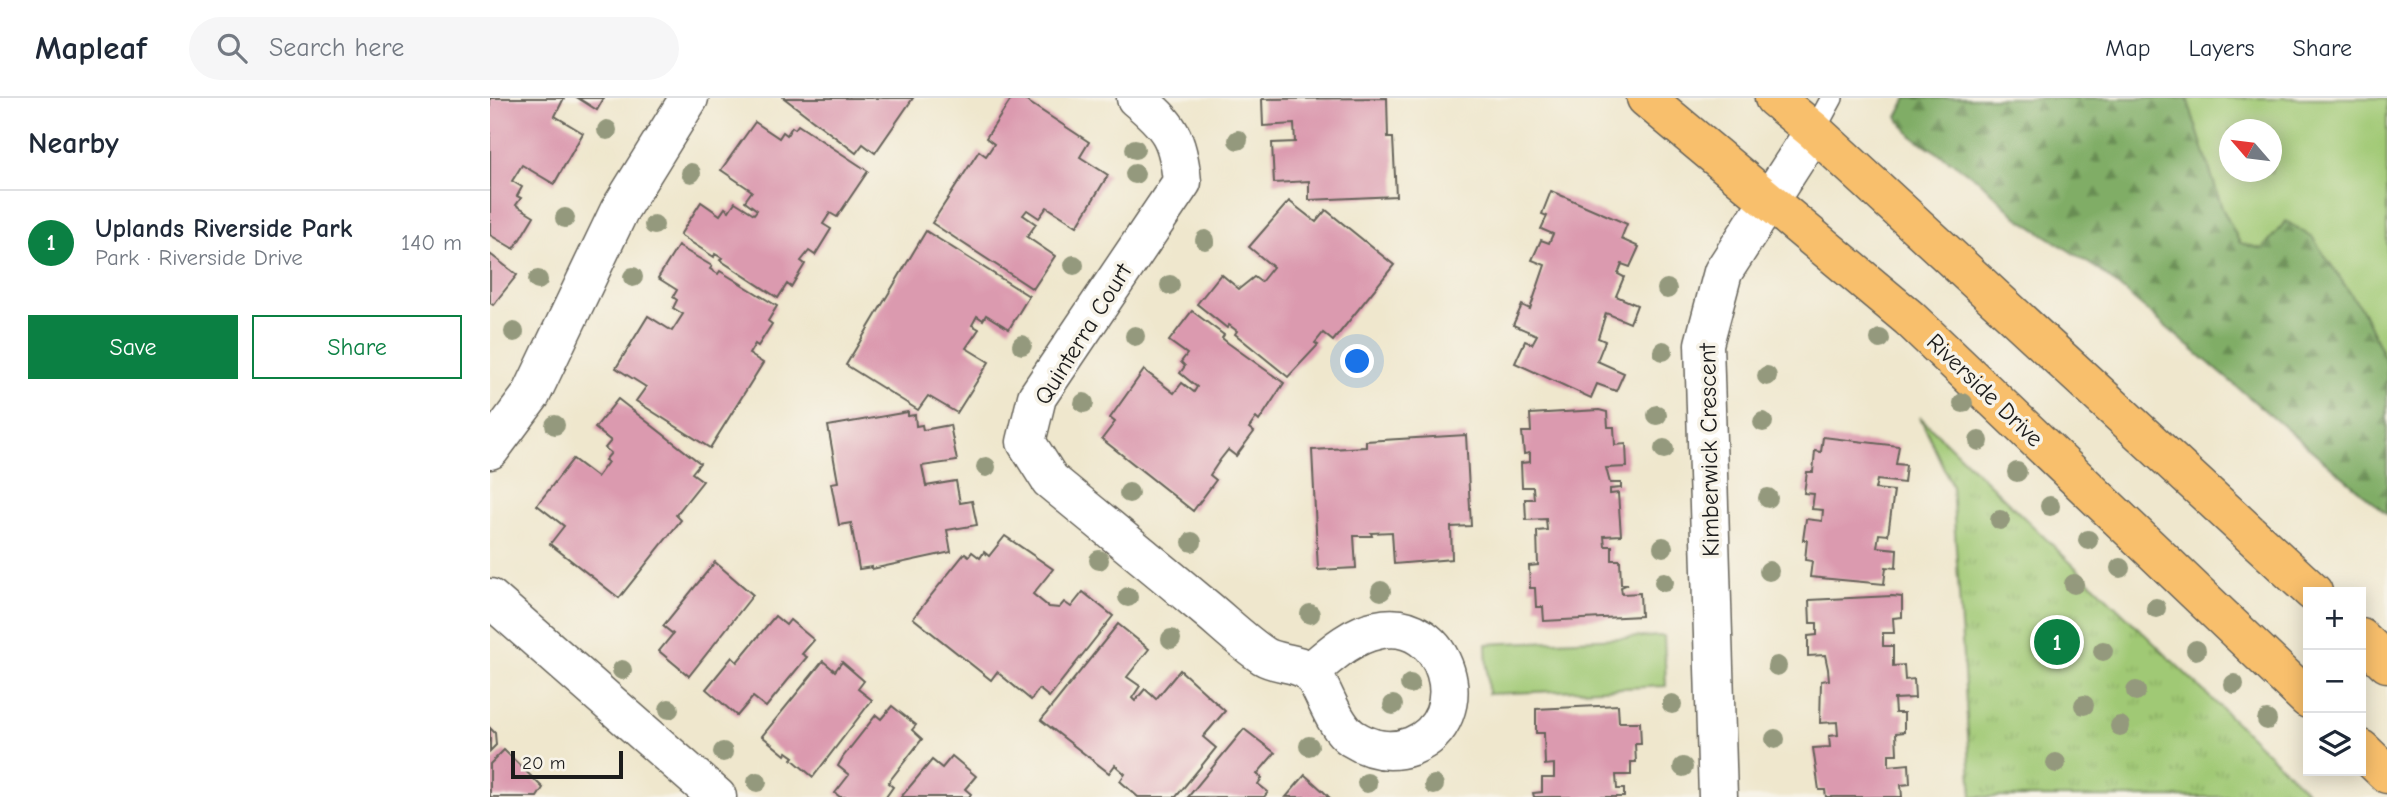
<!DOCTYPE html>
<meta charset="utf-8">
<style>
:root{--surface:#fff;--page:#f6f6f7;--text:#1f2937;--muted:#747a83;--line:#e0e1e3;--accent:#0b8043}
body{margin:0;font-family:"Comic Neue",sans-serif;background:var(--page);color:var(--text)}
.controls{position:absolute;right:21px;bottom:21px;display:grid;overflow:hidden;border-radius:0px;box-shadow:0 4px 18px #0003}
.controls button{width:63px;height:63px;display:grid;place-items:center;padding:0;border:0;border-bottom:2px solid var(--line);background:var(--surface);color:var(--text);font:35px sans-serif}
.compass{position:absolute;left:1729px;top:21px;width:63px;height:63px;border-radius:50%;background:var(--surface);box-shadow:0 4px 18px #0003;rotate:298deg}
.scale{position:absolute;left:21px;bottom:18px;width:112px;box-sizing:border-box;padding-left:7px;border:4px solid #1c1c1c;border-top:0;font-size:19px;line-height:24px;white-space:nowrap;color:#1c1c1c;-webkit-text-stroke:5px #f7f3e8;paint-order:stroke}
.you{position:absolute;left:868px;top:264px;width:24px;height:24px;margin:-18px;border:5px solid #fff;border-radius:50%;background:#1a73e8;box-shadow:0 0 0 10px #1a73e833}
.badge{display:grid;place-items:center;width:46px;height:46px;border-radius:50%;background:var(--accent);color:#fff;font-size:23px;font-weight:700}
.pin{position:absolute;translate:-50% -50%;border:4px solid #fff;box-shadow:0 2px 7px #0006}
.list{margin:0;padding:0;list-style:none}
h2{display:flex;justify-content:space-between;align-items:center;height:91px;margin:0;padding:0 28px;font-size:30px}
h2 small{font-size:23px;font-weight:400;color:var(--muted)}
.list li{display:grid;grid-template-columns:46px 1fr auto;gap:21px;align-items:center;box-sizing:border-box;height:105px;padding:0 28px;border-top:2px solid var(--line)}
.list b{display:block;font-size:26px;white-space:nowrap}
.list p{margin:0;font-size:23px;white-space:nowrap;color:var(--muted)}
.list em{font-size:23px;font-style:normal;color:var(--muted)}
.actions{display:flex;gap:14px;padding:21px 28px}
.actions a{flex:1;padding:16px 0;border:2px solid var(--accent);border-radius:0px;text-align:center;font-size:24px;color:var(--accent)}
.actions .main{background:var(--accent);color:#fff}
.icon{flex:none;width:38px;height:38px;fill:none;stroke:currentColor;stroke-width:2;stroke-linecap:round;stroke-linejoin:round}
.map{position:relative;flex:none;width:1897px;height:699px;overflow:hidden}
header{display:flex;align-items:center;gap:42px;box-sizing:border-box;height:98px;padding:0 35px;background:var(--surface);border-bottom:2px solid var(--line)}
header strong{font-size:33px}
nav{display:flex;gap:38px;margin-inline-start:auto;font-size:24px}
.search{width:490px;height:63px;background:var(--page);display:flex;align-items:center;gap:18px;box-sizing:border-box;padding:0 24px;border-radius:38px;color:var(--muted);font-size:26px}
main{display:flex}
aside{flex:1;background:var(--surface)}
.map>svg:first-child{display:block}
.green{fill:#a0c974;stroke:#5e7248;stroke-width:2;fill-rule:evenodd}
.forest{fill:url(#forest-firs);stroke:#4e6441;stroke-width:2}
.park{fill:url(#park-tufts);stroke:#5e7248;stroke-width:2}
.building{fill:#db9aaf}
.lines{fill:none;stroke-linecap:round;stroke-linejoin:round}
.service-casing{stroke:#66635a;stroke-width:24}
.minor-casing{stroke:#66635a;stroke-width:41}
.primary-casing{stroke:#66635a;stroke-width:41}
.service{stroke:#fff;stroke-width:21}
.minor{stroke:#fff;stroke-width:38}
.primary{stroke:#f8bf6c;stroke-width:38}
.tree{fill:#94997d}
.labels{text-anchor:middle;stroke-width:7;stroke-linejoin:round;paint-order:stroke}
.street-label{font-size:24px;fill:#1c1c1c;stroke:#f7f3e8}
</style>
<header>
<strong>Mapleaf</strong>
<div class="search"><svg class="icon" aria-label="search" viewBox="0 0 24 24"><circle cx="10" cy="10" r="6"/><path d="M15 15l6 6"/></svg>Search here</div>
<nav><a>Map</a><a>Layers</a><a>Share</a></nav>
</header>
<main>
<aside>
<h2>Nearby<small></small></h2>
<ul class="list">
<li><span class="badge">1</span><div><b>Uplands Riverside Park</b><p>Park · Riverside Drive</p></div><em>140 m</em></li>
</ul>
<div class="actions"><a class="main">Save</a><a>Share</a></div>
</aside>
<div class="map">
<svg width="1897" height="699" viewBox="0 0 1897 699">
<defs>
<pattern id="forest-firs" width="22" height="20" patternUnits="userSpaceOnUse" patternTransform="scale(1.75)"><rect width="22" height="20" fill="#80ad66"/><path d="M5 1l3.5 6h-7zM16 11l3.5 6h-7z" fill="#688c53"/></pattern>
<pattern id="park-tufts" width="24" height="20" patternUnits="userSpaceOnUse" patternTransform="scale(1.75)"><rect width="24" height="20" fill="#a0c974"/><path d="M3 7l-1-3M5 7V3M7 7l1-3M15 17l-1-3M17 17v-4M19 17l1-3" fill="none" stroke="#89ac64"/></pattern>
</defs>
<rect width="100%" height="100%" fill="#f7f3e8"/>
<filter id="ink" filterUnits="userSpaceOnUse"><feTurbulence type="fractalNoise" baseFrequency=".0143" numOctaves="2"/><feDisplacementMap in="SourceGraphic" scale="14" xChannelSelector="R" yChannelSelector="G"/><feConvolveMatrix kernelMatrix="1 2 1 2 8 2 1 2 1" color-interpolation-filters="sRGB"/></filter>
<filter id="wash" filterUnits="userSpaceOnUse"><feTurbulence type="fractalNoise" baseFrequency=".00686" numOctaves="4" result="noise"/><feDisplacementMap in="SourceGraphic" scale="28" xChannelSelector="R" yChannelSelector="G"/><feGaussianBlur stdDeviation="1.57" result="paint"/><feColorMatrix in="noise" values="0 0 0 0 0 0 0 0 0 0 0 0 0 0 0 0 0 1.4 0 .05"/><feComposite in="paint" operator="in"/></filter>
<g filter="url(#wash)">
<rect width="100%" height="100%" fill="#efe7cd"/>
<!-- green -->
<g class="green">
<path d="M1507 0H1897V394ZM1740 32H1782V74H1740Z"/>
<path d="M1174 538 1176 588 998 596 996 546Z"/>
</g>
<!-- forest -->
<path class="forest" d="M1417 0H1697L1732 110 1750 145 1772 151 1796 123 1823 140 1873 214 1897 265V416L1609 172 1527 119 1489 82 1422 38 1407 19Z"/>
<!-- park -->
<path class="park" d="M1430 319 1823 699H1482L1462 388Z"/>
<g id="blocks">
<!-- building -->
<g class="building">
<path d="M0 0H74L65 18 93 35 64 86 32 67 22 83 32 89 27 98 31 100 26 107 44 118 24 151 0 137Z"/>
<path d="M88 0H114L107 12Z"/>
<path d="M294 0H423L385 55 373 46 366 55Z"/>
<path d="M522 0H532L599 44 590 59 618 77 587 128 557 109 549 120 537 112 533 117 546 126 537 139 565 158 543 191 442 125 489 53 496 58 504 46 496 40Z"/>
<path d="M897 0 898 40H903L906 98 819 102V83L784 85 782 45 805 44 804 26 773 28 772 1Z"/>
<path d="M265 24 289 40 293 34 297 37 302 29 305 31 308 27 378 73 347 119 340 115 333 126 341 131 325 157 319 153 311 163 315 166 301 189 297 186 288 200 230 162 232 160 225 156 224 159 190 137 211 104 230 117 235 110 239 113 245 104 264 116 267 112 255 103 262 93 231 72Z"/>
<path d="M1061 93 1137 126 1131 141 1149 149 1140 169 1132 166 1128 176 1134 179 1126 198 1147 207 1140 225 1116 215 1108 240 1115 243 1107 263 1134 275 1126 293 1107 286 1101 300 1025 265 1035 243 1042 246 1047 237 1023 227 1032 207 1040 211 1055 167 1042 162 1051 142 1059 145 1063 136 1051 131 1057 118 1052 116Z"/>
<path d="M799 103 826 124 836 112 904 167 843 243 833 235 825 245 828 247 798 279 745 236 747 233 739 227 737 230 707 206 731 176 749 191 764 179 771 184 783 169 759 149Z"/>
<path d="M436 133 539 198 519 231 496 217 493 222 487 218 482 227 489 231 476 250 499 264 467 315 438 298 428 312 356 267Z"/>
<path d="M188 148 222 168 220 171 228 176 230 173 287 208 278 223 282 226 268 248 265 246 259 256 273 265 220 350 146 303 156 289 126 270 158 218 182 233 193 216 183 210 187 202 183 199 187 192 168 180Z"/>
<path d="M0 156 27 177 3 207 0 205Z"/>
<path d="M702 213 734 237 732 240 738 245 794 285 769 323 766 320 759 330 764 334 746 358 738 352 730 362 720 377 726 382 703 413 612 341 625 324 620 320 654 272 684 295 692 285 704 294 707 289 690 275 695 268 691 264 697 256 679 243Z"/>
<path d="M128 301 210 365 202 375 213 383 186 417 191 422 129 500 60 446 74 428 47 407 83 361 107 379 118 364 115 362 121 355 115 350 121 343 105 330Z"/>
<path d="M1109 312 1117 314 1118 329H1124L1125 347 1136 346 1137 369 1116 370 1120 385H1131V390L1120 391V396L1128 395 1131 437 1114 438 1115 448H1122V462H1130L1131 486H1138L1131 489 1132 496 1150 495 1151 518 1054 523 1053 509H1046L1045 490H1040L1039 468 1048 467 1047 433 1057 432 1056 421 1036 422 1035 401H1044L1043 389H1032L1031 365 1040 364V355L1034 356 1032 334H1041L1040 316Z"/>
<path d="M418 314V318L425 317 426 328 432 327 433 332 460 327 467 363 432 368 436 388 466 383 470 405 482 403 487 427 457 432 461 454 382 471V469L369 471 361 425 349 427 341 385 348 384 338 328Z"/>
<path d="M976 337 981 428 961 429 962 461 904 466 902 434 881 435 882 438H864L866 470 828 472 822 352 876 349V343Z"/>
<path d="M1333 339 1409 348 1406 366 1416 367 1414 385 1387 382 1385 391 1404 393 1398 437 1389 436 1387 449 1407 451 1406 470 1396 469 1394 486 1320 479 1322 463 1315 462 1317 442H1313L1316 421 1332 423 1333 412 1322 411 1324 396 1314 395 1317 374H1323L1325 353 1331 354Z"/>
<path d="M515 438 563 471 543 496 559 509 569 510 574 504 581 509 593 494 623 518 559 599 549 591 541 602 507 574 501 582 423 520 475 455 479 458 482 454 490 460 494 454 499 458Z"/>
<path d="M225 464 263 497 199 578 169 553 183 536 173 528Z"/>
<path d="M1402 498 1412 499V519L1403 520 1404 535H1393V548H1403V568L1414 567 1415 582 1424 581 1425 600 1404 601 1405 615H1414V634L1406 635 1407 656H1399V668L1419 666 1420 686 1411 687 1412 699H1336L1335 692H1329L1323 650 1340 649 1339 638 1348 637 1347 624 1330 625 1331 583 1339 582 1338 571 1335 557 1318 558V538L1327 537V525H1320L1319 502Z"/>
<path d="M285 518 296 527 300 522 324 542 312 556 317 559 276 609 263 599 247 618 216 591 242 559 247 564Z"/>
<path d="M628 526 659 551 637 579 650 588 642 600 645 603 655 591 666 601 690 572 735 613 713 639 726 650 686 699H648L630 683 635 676 625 667 619 675 551 622Z"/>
<path d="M333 563 345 573 352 564 374 583 368 591 382 602 323 679 302 661 304 659 297 654 295 657 272 638Z"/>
<path d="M1128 607 1129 624H1150L1151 646H1145L1146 664H1141V677H1126L1127 691H1134V699H1044L1043 695 1052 694V680H1064V666L1055 667 1054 635H1046V611Z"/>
<path d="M402 608 426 627 422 632 432 641 398 685 403 689 396 699H350L345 695 359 677 348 668 353 659 386 617 391 621Z"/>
<path d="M0 630 5 635 6 647 0 653Z"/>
<path d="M754 631 785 655 767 676 772 680 768 686 778 694 774 699H698Z"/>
<path d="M14 652 53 690 47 699H0V666Z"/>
<path d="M462 658 486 678 475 691 481 696 479 699H411L442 662 452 670Z"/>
<path d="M815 677 834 694 839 699H796Z"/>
</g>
</g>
</g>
<g filter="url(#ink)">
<use href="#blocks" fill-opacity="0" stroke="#66635a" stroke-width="2"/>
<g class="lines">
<!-- service casing -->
<g class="service-casing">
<path id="service" d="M1324 33 1342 0"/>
</g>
<!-- minor casing -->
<g class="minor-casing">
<g id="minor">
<path d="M646 0C680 28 688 40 692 84L547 299 536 344 560 382C610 423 659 463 708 504 730 521 751 543 774 558 787 566 808 564 819 574 833 585 841 626 862 640 881 652 900 656 922 648 988 621 957 516 887 532 861 537 839 558 820 574"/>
<path d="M0 352 41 297 129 113 199 0"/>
<path d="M0 500 227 699"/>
<path d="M1228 699 1214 246 1233 174 1324 33"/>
</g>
</g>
<!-- primary casing -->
<g class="primary-casing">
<g id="primary">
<path d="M1156 0 1419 220 1818 601"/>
<path d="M1284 0 1324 33 1823 494"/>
<path d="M1871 540 1897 565"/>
<path d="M1871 651 1897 676"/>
</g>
</g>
<!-- service -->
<use href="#service" class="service"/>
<!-- minor -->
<use href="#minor" class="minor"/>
<!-- primary -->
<use href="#primary" class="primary"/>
</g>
<!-- trees -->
<g class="tree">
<circle cx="117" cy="32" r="10"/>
<circle cx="748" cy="42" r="10"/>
<circle cx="645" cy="51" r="10"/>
<circle cx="201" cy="75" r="10"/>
<circle cx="645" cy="76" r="10"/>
<circle cx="75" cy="120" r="10"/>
<circle cx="164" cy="127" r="10"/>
<circle cx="715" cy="142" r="10"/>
<circle cx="584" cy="167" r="10"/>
<circle cx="143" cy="179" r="10"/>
<circle cx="48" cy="182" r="10"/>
<circle cx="680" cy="187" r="10"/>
<circle cx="1177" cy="191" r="10"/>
<circle cx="24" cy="234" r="10"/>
<circle cx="645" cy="238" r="10"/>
<circle cx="1390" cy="241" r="10"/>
<circle cx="532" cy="247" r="10"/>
<circle cx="1173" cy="253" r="10"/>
<circle cx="1277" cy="278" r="10"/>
<circle cx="594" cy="305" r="10"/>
<circle cx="1473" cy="305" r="10"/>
<circle cx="1167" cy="317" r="10"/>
<circle cx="1273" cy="324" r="10"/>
<circle cx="65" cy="327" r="10"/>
<circle cx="1489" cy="343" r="10"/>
<circle cx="1174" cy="351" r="10"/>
<circle cx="496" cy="369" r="10"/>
<circle cx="1527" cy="374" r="10"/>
<circle cx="639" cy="395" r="10"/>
<circle cx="1278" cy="400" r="10"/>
<circle cx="1560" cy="408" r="10"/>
<circle cx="1510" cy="422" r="10"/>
<circle cx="1598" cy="442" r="10"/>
<circle cx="702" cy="444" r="10"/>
<circle cx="1173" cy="449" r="10"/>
<circle cx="609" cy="462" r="10"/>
<circle cx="1630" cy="470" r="10"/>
<circle cx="1279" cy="473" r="10"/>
<circle cx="1174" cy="484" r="10"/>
<circle cx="1584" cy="486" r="10"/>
<circle cx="891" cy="493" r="10"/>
<circle cx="638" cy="499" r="10"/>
<circle cx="1666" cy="510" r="10"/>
<circle cx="820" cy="516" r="10"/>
<circle cx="681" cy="541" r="10"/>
<circle cx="1706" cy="552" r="10"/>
<circle cx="1613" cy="553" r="10"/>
<circle cx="1287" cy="568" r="10"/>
<circle cx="132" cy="572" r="10"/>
<circle cx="920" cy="586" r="10"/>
<circle cx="1744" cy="586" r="10"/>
<circle cx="1646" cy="593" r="10"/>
<circle cx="1182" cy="606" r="10"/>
<circle cx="903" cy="607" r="10"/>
<circle cx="1594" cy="607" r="10"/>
<circle cx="179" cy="611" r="10"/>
<circle cx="1777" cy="622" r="10"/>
<circle cx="1630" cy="628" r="10"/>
<circle cx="1285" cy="641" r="10"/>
<circle cx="819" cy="648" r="10"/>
<circle cx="233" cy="654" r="10"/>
<circle cx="1566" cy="665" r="10"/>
<circle cx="1193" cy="669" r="10"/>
<circle cx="267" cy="684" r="10"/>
<circle cx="877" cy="685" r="10"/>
<circle cx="944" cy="687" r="10"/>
</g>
</g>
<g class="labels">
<!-- street labels -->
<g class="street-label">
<text transform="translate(593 236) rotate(-58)" y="8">Quinterra Court</text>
<text transform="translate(1495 292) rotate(44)" y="8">Riverside Drive</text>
<text transform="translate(1219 352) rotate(-91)" y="8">Kimberwick Crescent</text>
</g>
</g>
</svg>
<div class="controls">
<button>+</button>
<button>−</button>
<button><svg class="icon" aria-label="layers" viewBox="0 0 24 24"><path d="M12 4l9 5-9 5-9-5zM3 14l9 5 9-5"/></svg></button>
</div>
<svg class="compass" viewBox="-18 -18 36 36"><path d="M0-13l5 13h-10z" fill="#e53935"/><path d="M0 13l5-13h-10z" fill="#747a83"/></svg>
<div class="scale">20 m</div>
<div class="you"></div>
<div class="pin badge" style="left:1567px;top:544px">1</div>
</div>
</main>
